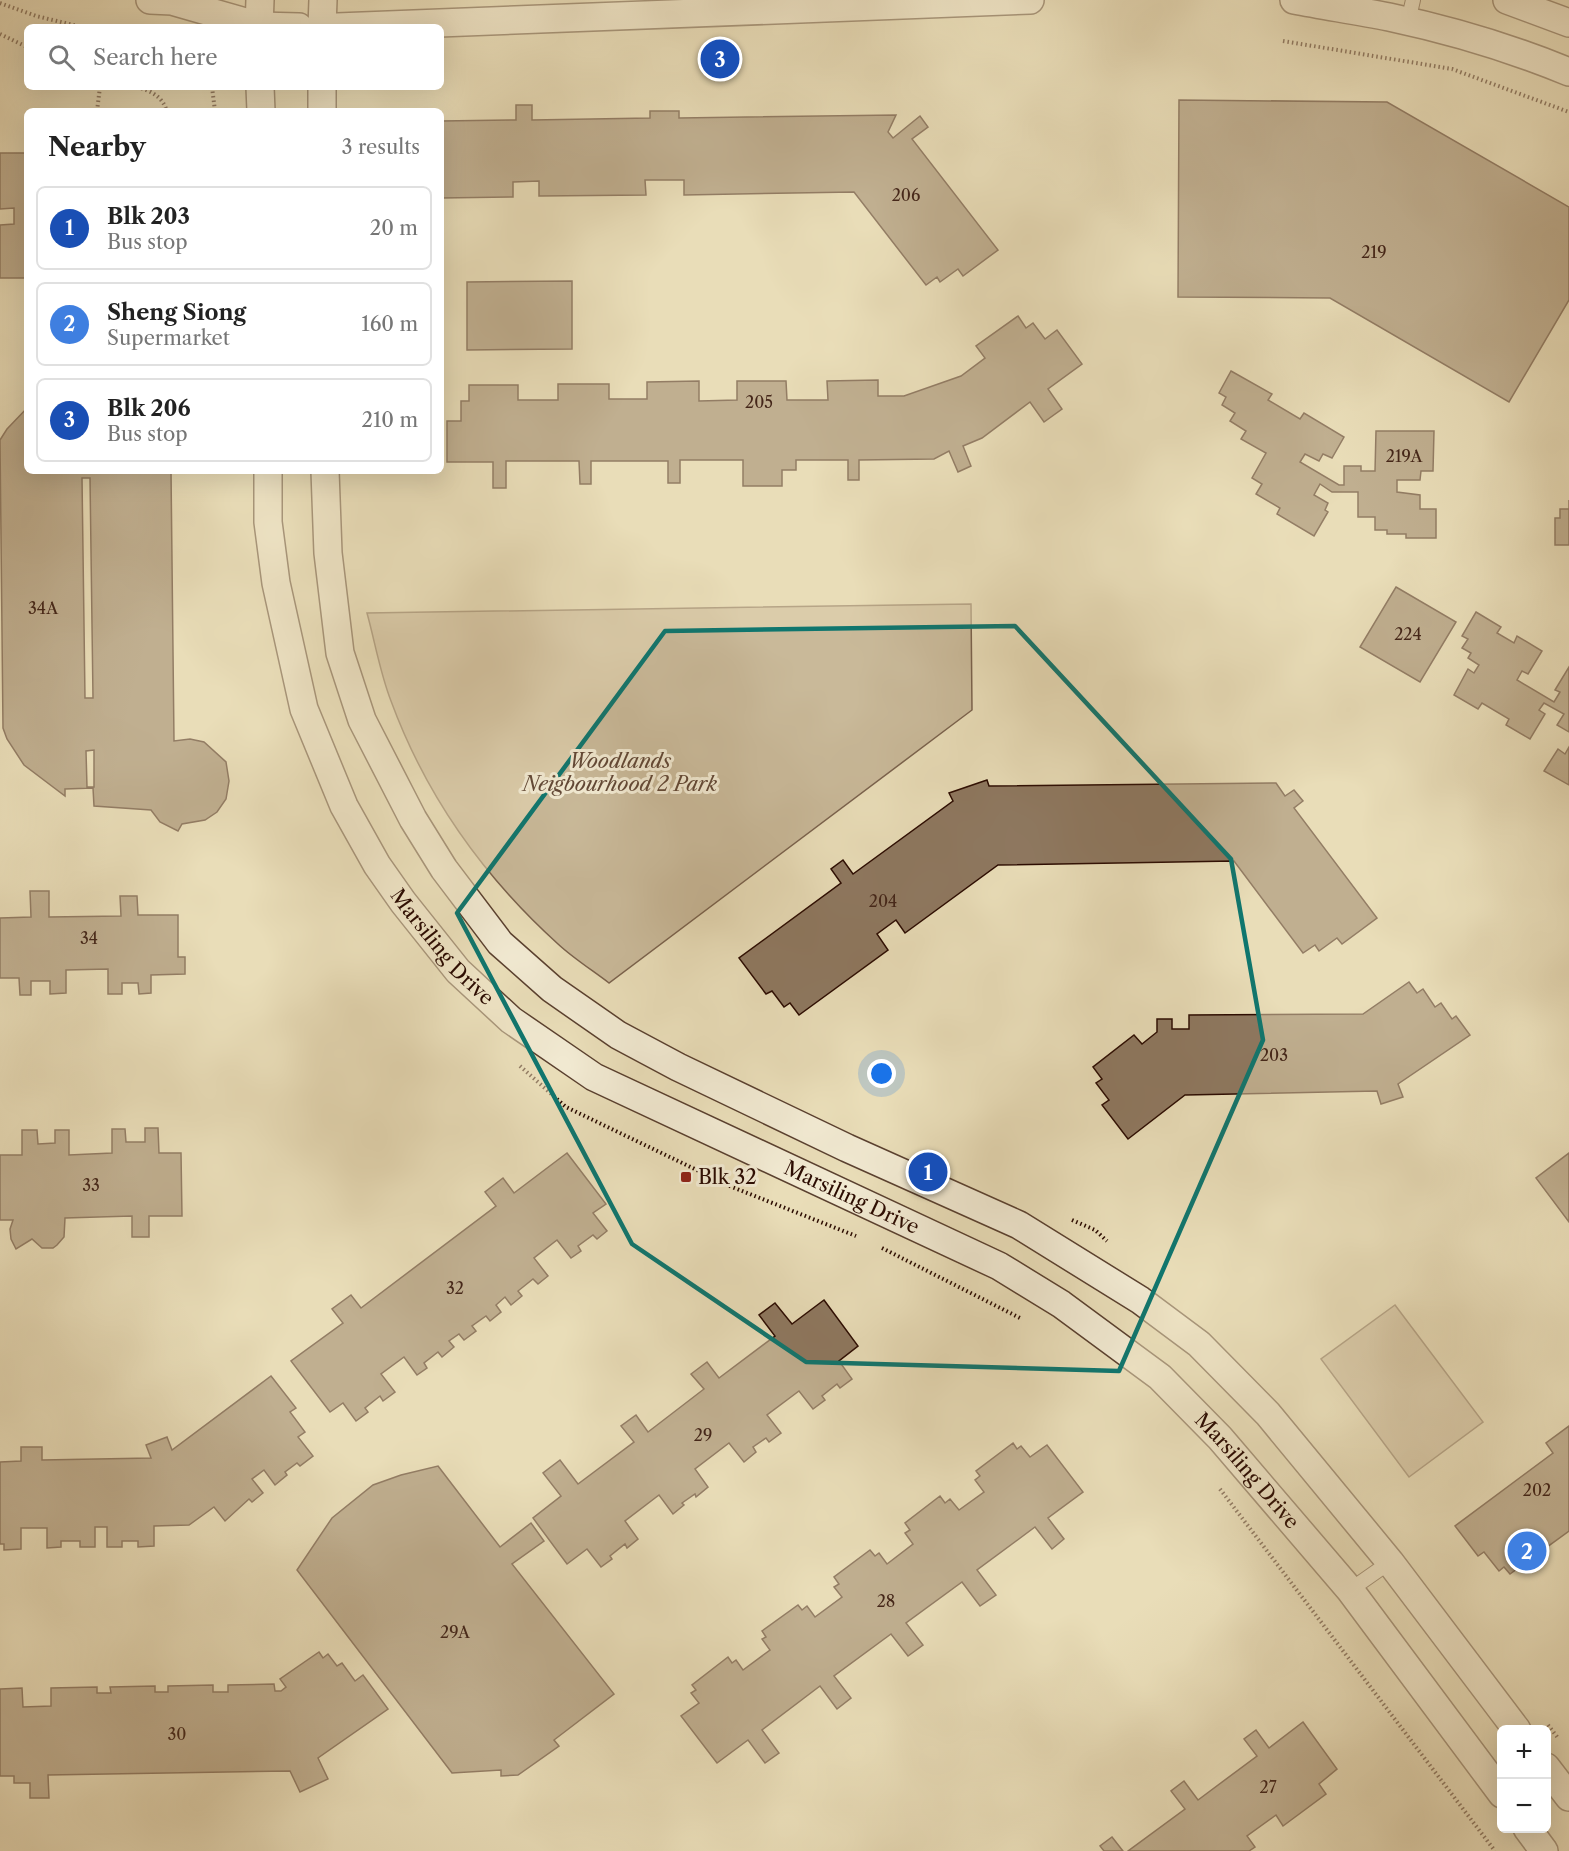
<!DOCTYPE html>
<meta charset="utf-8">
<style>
:root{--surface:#fff;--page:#f2f2f2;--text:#222;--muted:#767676;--line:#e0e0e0;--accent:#db2777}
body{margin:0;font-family:"Libre Caslon Text",serif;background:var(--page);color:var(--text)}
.controls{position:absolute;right:18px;bottom:18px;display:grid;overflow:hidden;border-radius:9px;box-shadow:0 6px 24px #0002}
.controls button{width:54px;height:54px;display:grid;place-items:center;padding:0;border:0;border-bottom:2px solid var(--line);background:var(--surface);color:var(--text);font:30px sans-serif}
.you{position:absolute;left:882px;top:1074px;width:21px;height:21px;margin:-15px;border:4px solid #fff;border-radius:50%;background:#1a73e8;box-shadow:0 0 0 9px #1a73e833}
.badge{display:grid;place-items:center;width:39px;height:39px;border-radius:50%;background:var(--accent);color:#fff;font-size:20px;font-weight:700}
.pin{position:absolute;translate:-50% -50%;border:3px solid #fff;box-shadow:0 2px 6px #0006}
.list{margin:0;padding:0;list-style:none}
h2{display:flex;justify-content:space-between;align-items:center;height:78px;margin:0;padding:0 24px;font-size:26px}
h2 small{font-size:20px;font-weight:400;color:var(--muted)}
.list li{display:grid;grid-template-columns:39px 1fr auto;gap:18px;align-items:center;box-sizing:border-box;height:84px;margin:0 12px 12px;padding:0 12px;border:2px solid var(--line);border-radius:9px}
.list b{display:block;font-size:22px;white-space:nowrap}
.list p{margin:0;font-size:20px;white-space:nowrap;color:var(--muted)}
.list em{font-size:20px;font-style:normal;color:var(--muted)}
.icon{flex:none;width:33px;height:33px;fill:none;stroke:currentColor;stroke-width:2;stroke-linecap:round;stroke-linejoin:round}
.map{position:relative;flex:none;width:1569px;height:1851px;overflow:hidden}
.search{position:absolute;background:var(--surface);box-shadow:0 6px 24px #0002;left:24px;top:24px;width:420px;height:66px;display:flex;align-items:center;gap:15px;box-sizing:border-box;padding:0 21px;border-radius:9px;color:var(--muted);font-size:22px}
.panel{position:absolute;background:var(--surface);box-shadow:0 6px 24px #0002;left:24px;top:108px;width:420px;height:366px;border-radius:9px}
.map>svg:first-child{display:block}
.green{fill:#c9b999;stroke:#7a624d;stroke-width:1.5}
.building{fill:#8e7860;stroke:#2b0b01;stroke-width:1.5;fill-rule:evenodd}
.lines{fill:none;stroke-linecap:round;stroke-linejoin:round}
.service-casing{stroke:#5a402f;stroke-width:16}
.minor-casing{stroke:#5a402f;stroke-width:30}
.path{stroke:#2b0b01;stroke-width:4;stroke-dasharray:1.5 3;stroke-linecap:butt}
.service{stroke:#f1e9d1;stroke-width:14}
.minor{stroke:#f1e9d1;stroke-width:27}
.marked{fill:none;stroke:#0f766e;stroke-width:4.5;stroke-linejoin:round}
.poi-dot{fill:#8f2418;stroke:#f1e9d1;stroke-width:2}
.labels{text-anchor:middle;stroke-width:6;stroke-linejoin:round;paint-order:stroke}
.number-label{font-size:16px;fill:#442619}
.park-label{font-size:20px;font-style:italic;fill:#624836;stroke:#f1e9d1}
.street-label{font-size:20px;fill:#2b0b01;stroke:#f1e9d1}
.poi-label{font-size:20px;fill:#2b0b01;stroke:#f1e9d1;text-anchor:start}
</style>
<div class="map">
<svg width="1569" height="1851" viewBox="0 0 1569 1851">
<rect width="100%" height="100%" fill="#e9ddb8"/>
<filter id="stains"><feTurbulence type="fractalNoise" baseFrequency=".00333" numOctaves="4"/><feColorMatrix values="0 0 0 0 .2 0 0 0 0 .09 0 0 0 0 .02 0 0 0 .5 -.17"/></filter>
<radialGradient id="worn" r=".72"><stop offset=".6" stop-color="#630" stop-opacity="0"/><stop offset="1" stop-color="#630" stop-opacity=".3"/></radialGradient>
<!-- green -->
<g class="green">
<path d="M971 604 972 710 609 983C592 970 573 958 558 944 484 877 426 796 391 701 380 673 375 642 367 613Z"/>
<path d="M1395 1305 1483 1422 1409 1477 1321 1359Z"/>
</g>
<!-- building -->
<g class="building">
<path d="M1179 100 1387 102 1569 207V300L1509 402 1330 298 1178 297Z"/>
<path d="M516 105H532V120L650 118V111H679V118L896 115 888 132 893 138 920 116 928 127 912 139 998 250 963 276 958 269 940 282 937 277 926 285 854 192 684 195V180H645L646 195 539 196V181L513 182V197L441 198V121L516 120Z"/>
<path d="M0 153H27V278H0V225L14 224V208L0 209Z"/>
<path d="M572 281V349L467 350V282Z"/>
<path d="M1018 316 1026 328 1033 323 1045 339 1057 330 1082 364 1048 389 1062 409 1044 422 1030 402 982 438 963 446 971 466 958 472 949 451 934 459 859 460V480H848V460H796V470H782V486H743V460H680V483H668V461H591V484H580L579 461H506V488H493V462H447V421H461V401H469V385H518V400H558V384H609V399H647V382L699 381V401L737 400V381H786L787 400H828L827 381 878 380V396H904L961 376 985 358 976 346Z"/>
<path d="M1231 371 1272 394 1268 400 1300 419 1304 413 1344 437 1332 458 1323 454 1319 461 1305 454 1300 462 1339 485H1344V466H1361V471H1375L1376 431H1434L1433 471H1421L1420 480H1397V492L1420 495V509H1436V538H1406V534H1387V530H1375V517H1358V492H1332L1320 484 1314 495 1328 503 1325 510 1328 512 1314 536 1277 514 1280 508 1256 494 1262 484 1252 478 1266 453 1241 439 1246 431 1230 421 1235 413 1222 405 1226 397 1219 393Z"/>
<path d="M27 408V471H171L174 741 190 739 204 742 226 762 229 781 226 799 217 812 205 820 182 824 178 831 160 822 151 810 94 806 93 788 65 789V796L24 765 7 739 3 728 0 440 7 429ZM82 478H90L93 698H85ZM94 750V787H87L86 751Z"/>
<path d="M1569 500V545H1555V518H1560V509H1569Z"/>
<path d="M1396 587 1456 622 1420 682 1360 647Z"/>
<path d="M1476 612 1501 627 1497 633 1514 643 1517 636 1542 651 1528 674 1522 671 1517 680 1554 702 1560 692 1555 690 1569 667V732L1557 725 1564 714 1544 703 1539 710 1545 714 1530 739 1506 725 1509 719 1482 703 1478 709 1454 695 1468 669 1474 673 1479 665 1468 658 1471 653 1462 648 1468 639 1462 636Z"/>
<path d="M1569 747V785L1544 771 1558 749 1565 754Z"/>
<path d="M987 780 989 786 1276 783 1285 796 1294 790 1303 801 1294 808 1377 918 1342 944 1337 938 1319 951 1315 945 1303 953 1234 861 998 865 905 933 896 920 877 934 888 950 799 1015 790 1003 784 1007 772 991 766 994 739 958 841 883 831 869 843 860 853 874 953 801 949 793Z"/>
<path d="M30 891H49V917L121 916 120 896H137L138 915H178V957H185V974L151 975V993L139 994 138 983H122V994H108V969L66 970V993L50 994V981H31V995H20L19 978H0V918L31 917Z"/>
<path d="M1409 982 1417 993 1423 989 1435 1007 1441 1003 1452 1019 1456 1016 1470 1035 1398 1084 1403 1097 1381 1104 1377 1091 1185 1095 1128 1139 1102 1105 1109 1100 1096 1083 1102 1079 1093 1067 1134 1035 1142 1044 1157 1032V1019H1172V1029H1189V1015L1363 1014Z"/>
<path d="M145 1128H158L159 1153H181L182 1216H149V1237H132V1216L65 1218 64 1237 57 1245 53 1248H42L32 1239 16 1249 11 1239 10 1229 13 1220H0V1155H22V1130H37L38 1144 55 1143V1130H69V1155L112 1153V1129H125L126 1142H145Z"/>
<path d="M567 1153 606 1204 593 1213 607 1231 597 1239 593 1235 578 1246 581 1251 571 1258 557 1240 534 1258 548 1276 538 1284 533 1279 518 1291 522 1296 511 1305 505 1297 496 1305 501 1312 490 1321 486 1316 472 1326 476 1331 464 1340 459 1334 449 1341 454 1347 442 1357 438 1352 424 1363 427 1368 417 1375 404 1357 381 1374 395 1392 383 1401 380 1396 365 1408 368 1412 356 1421 343 1403 330 1412 291 1361 343 1323 332 1309 351 1295 361 1308 496 1206 485 1192 503 1178 514 1193Z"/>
<path d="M1569 1153V1222L1536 1178Z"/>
<path d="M824 1300 858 1346 839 1361 852 1379 840 1388 837 1384 822 1396 825 1400 813 1409 799 1391 767 1415 781 1433 769 1442 766 1438 753 1447 756 1452 744 1462 729 1443 695 1469 708 1487 696 1497 695 1494 682 1503 684 1505 673 1514 659 1495 625 1521 638 1539 627 1548 625 1544 610 1556 612 1559 601 1567 587 1549 567 1564 533 1518 561 1496 543 1473 560 1460 578 1484 634 1442 621 1426 636 1415 648 1432 704 1389 691 1374 707 1362 719 1378 775 1336 759 1315 775 1303 792 1324Z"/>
<path d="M271 1376 296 1408 290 1412 305 1432 298 1437 313 1456 300 1466 297 1463 285 1472 287 1475 275 1485 264 1470 252 1479 263 1493 252 1502 249 1499 225 1521 214 1507 189 1525 154 1526V1546L138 1547V1541H122V1547H107V1527H95V1547H80V1541H61V1547L47 1548V1528H21V1549L4 1550V1544H0V1462L21 1461V1447H42V1460L151 1458 146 1445 167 1437 172 1450Z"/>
<path d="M1569 1426V1531L1510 1574 1504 1567 1499 1571 1484 1552 1478 1556 1455 1526 1553 1453 1546 1443Z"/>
<path d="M1013 1443 1017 1449 1021 1446 1030 1457 1047 1445 1083 1492 1048 1518 1064 1539 1052 1549 1035 1527 977 1570 996 1595 980 1606 962 1582 906 1623 923 1645 908 1656 891 1634 834 1676 851 1698 837 1709 820 1686 762 1730 779 1753 765 1763 748 1740 717 1763 681 1716 699 1703 691 1693 696 1690 692 1685 728 1657 732 1663 736 1660 743 1670 770 1650 762 1639 766 1637 762 1631 798 1605 802 1610 807 1606 815 1617 842 1597 834 1587 839 1584 834 1577 870 1550 875 1556 879 1553 887 1564 913 1544 905 1533 910 1530 905 1523 940 1496 945 1503 950 1499 959 1510 984 1492 975 1480 980 1476 976 1471Z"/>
<path d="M438 1466 500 1547 531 1523 544 1541 512 1564 614 1694 554 1740 559 1746 518 1775 501 1776V1770L452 1773 297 1570 332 1518 373 1485 401 1475Z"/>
<path d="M319 1652 323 1658 328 1654 337 1666 342 1663 355 1681 363 1675 388 1709 318 1758 328 1779 300 1792 290 1771 48 1775 49 1798H30V1783H14V1776H0V1689L22 1688 23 1707 51 1706V1688L97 1687V1693H111L110 1687 155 1686V1692H168V1686L213 1685V1692H228V1685L274 1684 275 1691H281L286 1687 280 1679Z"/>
<path d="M1303 1722 1337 1769 1319 1784 1326 1794 1283 1826 1276 1815 1247 1836 1255 1847 1249 1851H1128L1185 1809 1171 1791 1184 1781 1198 1800 1257 1756 1244 1739 1256 1730 1269 1748Z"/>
<path d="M1112 1837 1123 1851H1104L1100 1846Z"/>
</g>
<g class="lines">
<!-- service casing -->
<g class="service-casing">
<g id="service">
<path d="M1408 22 1413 0"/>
<path d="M1350 1590 1390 1562"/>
</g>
</g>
<!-- minor casing -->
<g class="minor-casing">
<g id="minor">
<path d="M150 0 172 1 259 26 299 27"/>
<path d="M1294 0C1326 6 1358 11 1389 17 1450 30 1511 48 1569 72"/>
<path d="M1507 0 1569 23"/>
<path d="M259 27 260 0"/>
<path d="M322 27 323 0"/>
<path d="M337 27 1030 0"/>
<path d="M260 87 261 111"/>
<path d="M322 111V87"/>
<path id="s1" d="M268 471V522L276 583 304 709 344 806 377 865 403 902 458 971 511 1020 594 1077 999 1266 1061 1304 1160 1377 1220 1438 1350 1590 1502 1794"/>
<path d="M325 471 328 553 340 653 362 720 413 819 444 869 500 943 552 989 618 1035 678 1067 847 1148 1019 1225 1140 1300 1199 1344 1268 1414 1390 1562 1517 1730"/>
<path d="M1546 1767 1569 1797"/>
<path d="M1527 1828 1544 1851"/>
</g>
</g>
<!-- path -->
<g class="path">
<path d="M0 3 36 16 82 27"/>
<path d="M0 34 27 47"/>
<path d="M1283 41 1452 69 1569 112"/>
<path d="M137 87C151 91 162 96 167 111"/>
<path d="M212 87 215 111"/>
<path d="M97 111 100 87"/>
<path d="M520 1066 566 1107 732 1187 856 1236"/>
<path d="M1072 1220 1095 1230 1107 1241"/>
<path d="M882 1248 1022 1319"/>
<path d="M1220 1489 1495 1851"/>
<path d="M1548 1725 1558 1738"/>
</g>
<!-- service -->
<use href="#service" class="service"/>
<!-- minor -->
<use href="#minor" class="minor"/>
</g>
<!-- marked area -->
<path d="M0 0H1569V1851H0ZM1015 626 1231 859 1263 1040 1119 1371 806 1362 632 1244 457 913 665 631Z" fill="#e9ddb8" fill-opacity=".55" fill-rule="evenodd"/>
<path class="marked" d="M1015 626 1231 859 1263 1040 1119 1371 806 1362 632 1244 457 913 665 631Z"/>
<!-- markers -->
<rect class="poi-dot" x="680" y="1171" width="12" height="12" rx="3"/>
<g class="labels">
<!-- number labels -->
<g class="number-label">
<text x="906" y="201">206</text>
<text x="1374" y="258">219</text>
<text x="759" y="408">205</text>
<text x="1404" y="462">219A</text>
<text x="43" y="614">34A</text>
<text x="1408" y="640">224</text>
<text x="883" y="907">204</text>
<text x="89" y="944">34</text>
<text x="1274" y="1061">203</text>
<text x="91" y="1191">33</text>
<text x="455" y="1294">32</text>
<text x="703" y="1441">29</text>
<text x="1537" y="1496">202</text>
<text x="886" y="1607">28</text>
<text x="455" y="1638">29A</text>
<text x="177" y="1740">30</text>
<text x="1268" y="1793">27</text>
</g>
<!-- park labels -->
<g class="park-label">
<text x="620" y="768">Woodlands<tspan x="620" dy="23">Neigbourhood 2 Park</tspan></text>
</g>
<!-- street labels -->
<g class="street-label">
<text dy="7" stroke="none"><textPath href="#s1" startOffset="519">Marsiling Drive</textPath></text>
<text dy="7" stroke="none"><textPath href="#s1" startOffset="1005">Marsiling Drive</textPath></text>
<text dy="7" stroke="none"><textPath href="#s1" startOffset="1491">Marsiling Drive</textPath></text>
</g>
<!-- poi labels -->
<g class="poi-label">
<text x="698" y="1184">Blk 32</text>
</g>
</g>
<rect width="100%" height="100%" filter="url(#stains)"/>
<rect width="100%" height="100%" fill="url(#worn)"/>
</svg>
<div class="controls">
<button>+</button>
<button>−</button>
</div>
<div class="you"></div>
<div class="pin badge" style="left:928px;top:1172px;background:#1a4fb4">1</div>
<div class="pin badge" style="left:1527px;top:1551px;background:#3f7fe0">2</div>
<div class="pin badge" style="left:720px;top:59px;background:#1a4fb4">3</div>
<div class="search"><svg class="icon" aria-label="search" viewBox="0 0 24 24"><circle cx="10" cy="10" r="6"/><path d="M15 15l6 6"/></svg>Search here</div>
<section class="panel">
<h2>Nearby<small>3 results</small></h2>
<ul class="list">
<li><span class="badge" style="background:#1a4fb4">1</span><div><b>Blk 203</b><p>Bus stop</p></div><em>20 m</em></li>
<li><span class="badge" style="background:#3f7fe0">2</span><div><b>Sheng Siong</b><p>Supermarket</p></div><em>160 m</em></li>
<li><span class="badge" style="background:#1a4fb4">3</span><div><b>Blk 206</b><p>Bus stop</p></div><em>210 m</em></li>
</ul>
</section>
</div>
